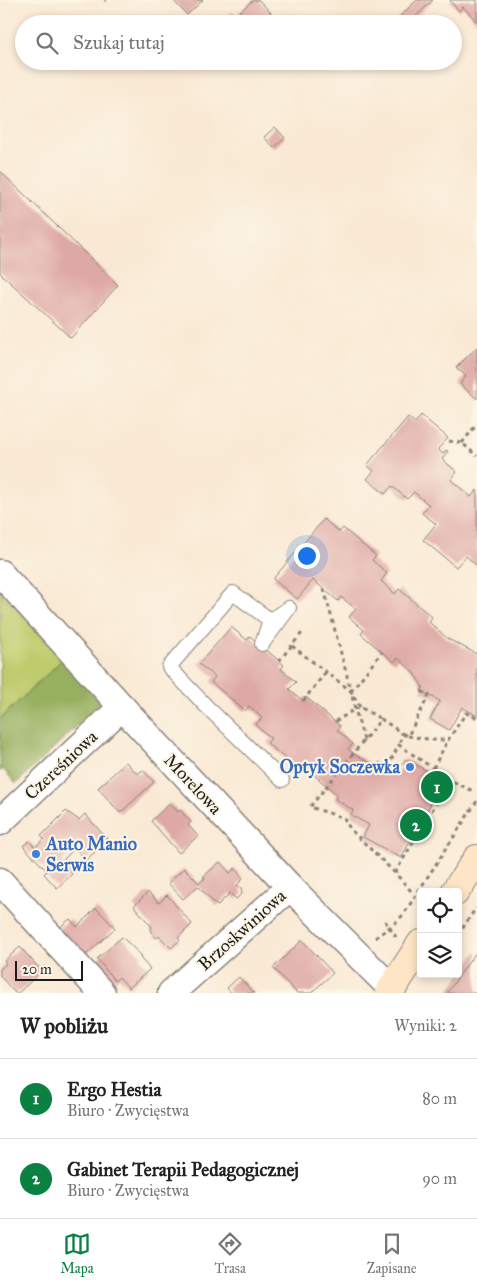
<!DOCTYPE html>
<html lang="pl">
<meta charset="utf-8">
<style>
:root{--surface:#fff;--page:#f6f6f6;--text:#222;--muted:#767676;--line:#e0e0e0;--accent:#0b8043}
body{margin:0;font-family:"IM FELL Great Primer",serif;background:var(--page);color:var(--text)}
.controls{position:absolute;right:15px;bottom:15px;display:grid;overflow:hidden;border-radius:5px;box-shadow:0 2px 8px #0003}
.controls button{width:45px;height:45px;display:grid;place-items:center;padding:0;border:0;border-bottom:1px solid var(--line);background:var(--surface);color:var(--text);font:25px sans-serif}
.scale{position:absolute;left:15px;bottom:12px;width:68px;box-sizing:border-box;padding-left:5px;border:2px solid #1c1c1c;border-top:0;font-size:14px;line-height:18px;white-space:nowrap;color:#1c1c1c;-webkit-text-stroke:4px #fcf5e5;paint-order:stroke}
.you{position:absolute;left:306px;top:555px;width:18px;height:18px;margin:-12px;border:4px solid #fff;border-radius:50%;background:#1a73e8;box-shadow:0 0 0 8px #1a73e833}
.badge{display:grid;place-items:center;width:32px;height:32px;border-radius:50%;background:var(--accent);color:#fff;font-size:16px;font-weight:700}
.pin{position:absolute;translate:-50% -50%;border:2px solid #fff;box-shadow:0 1px 5px #0006}
.list{margin:0;padding:0;list-style:none}
h2{display:flex;justify-content:space-between;align-items:center;height:65px;margin:0;padding:0 20px;font-size:21px}
h2 small{font-size:16px;font-weight:400;color:var(--muted)}
.list li{display:grid;grid-template-columns:32px 1fr auto;gap:15px;align-items:center;box-sizing:border-box;height:80px;padding:0 20px;border-top:1px solid var(--line)}
.list b{display:block;font-size:19px;white-space:nowrap}
.list p{margin:0;font-size:16px;white-space:nowrap;color:var(--muted)}
.list em{font-size:16px;font-style:normal;color:var(--muted)}
.icon{flex:none;width:28px;height:28px;fill:none;stroke:currentColor;stroke-width:2;stroke-linecap:round;stroke-linejoin:round}
.map{position:relative;flex:none;width:477px;height:993px;overflow:hidden}
.search{position:absolute;background:var(--surface);box-shadow:0 2px 8px #0003;left:15px;right:15px;top:15px;height:55px;display:flex;align-items:center;gap:12px;box-sizing:border-box;padding:0 18px;border-radius:28px;color:var(--muted);font-size:19px}
.sheet{height:225px;background:var(--surface)}
nav{display:flex;justify-content:space-around;align-items:center;box-sizing:border-box;height:70px;border-top:1px solid var(--line);background:var(--surface);font-size:14px;color:var(--muted)}
nav a{display:grid;justify-items:center;gap:2px}
nav .on{color:var(--accent)}
.map>svg:first-child{display:block}
.green{fill:#bfcc6d;stroke:#6e7444}
.forest{fill:#97b060;stroke:#5a663e}
.building{fill:#dea8a5}
.lines{fill:none;stroke-linecap:round;stroke-linejoin:round}
.lane-casing{stroke:#8a8278;stroke-width:16}
.street-casing{stroke:#8a8278;stroke-width:29}
.secondary-casing{stroke:#8a8278;stroke-width:30}
.path{stroke:#8a8278;stroke-width:3;stroke-dasharray:4 4;stroke-linecap:butt}
.lane{stroke:#fff;stroke-width:14}
.street{stroke:#fff;stroke-width:26}
.secondary{stroke:#fde5c5;stroke-width:28}
.shop-dot{fill:#3f7fe0;stroke:#fcf5e5;stroke-width:2}
.labels{text-anchor:middle;stroke-width:4;stroke-linejoin:round;paint-order:stroke}
.street-label{font-size:18px;fill:#1c1c1c;stroke:#fcf5e5}
.shop-label{font-size:18px;font-weight:bold;fill:#366cbe;stroke:#fcf5e5;text-anchor:end}
</style>
<div class="map">
<svg width="477" height="993" viewBox="0 0 477 993">
<rect width="100%" height="100%" fill="#fcf5e5"/>
<filter id="ink" filterUnits="userSpaceOnUse"><feTurbulence type="fractalNoise" baseFrequency=".02" numOctaves="2"/><feDisplacementMap in="SourceGraphic" scale="10" xChannelSelector="R" yChannelSelector="G"/><feConvolveMatrix kernelMatrix="1 2 1 2 8 2 1 2 1" color-interpolation-filters="sRGB"/></filter>
<filter id="wash" filterUnits="userSpaceOnUse"><feTurbulence type="fractalNoise" baseFrequency=".0096" numOctaves="4" result="noise"/><feDisplacementMap in="SourceGraphic" scale="20" xChannelSelector="R" yChannelSelector="G"/><feGaussianBlur stdDeviation="1.12" result="paint"/><feColorMatrix in="noise" values="0 0 0 0 0 0 0 0 0 0 0 0 0 0 0 0 0 1.4 0 .05"/><feComposite in="paint" operator="in"/></filter>
<g filter="url(#wash)">
<rect width="100%" height="100%" fill="#f9e9d4"/>
<!-- green -->
<path class="green" d="M0 591 63 659 0 719Z"/>
<!-- forest -->
<path class="forest" d="M63 659 101 703 16 784 3 769 0 772V719Z"/>
<g id="blocks">
<!-- building -->
<g class="building">
<path d="M173 0H203L187 15Z"/>
<path d="M253 0H259L271 13 259 24H219L232 12 235 16Z"/>
<path d="M417 0H433L408 24H392Z"/>
<path d="M451 0H477V22L463 7 459 11 450 1Z"/>
<path d="M275 127 285 138 274 148 264 137Z"/>
<path d="M0 171 118 285 71 338 0 273Z"/>
<path d="M477 347V399L460 384 466 376 456 368Z"/>
<path d="M421 415 448 438 438 449 443 454 446 450 448 451 442 459 457 472 451 480 471 497 477 490V566L466 556 456 567 423 540 436 524 422 513 429 505 414 492 407 499 392 486 385 494 367 479 374 471 367 465 408 417 415 423Z"/>
<path d="M324 519 339 532 343 528 376 556 372 560 387 573 381 581 395 594 399 589 432 617 429 622 448 639 477 654V716L462 707 449 730 430 719 440 701 421 691 423 687 413 672 398 658 394 662 361 634 364 630 349 617 356 609 341 597 338 601 313 580 297 599 273 579Z"/>
<path d="M231 627 247 640 250 636 284 665 281 669 296 682 289 689 303 701 306 697 340 726 337 730 353 744 348 749 354 754 377 767 379 762 398 772 405 759 444 780 401 858 363 837 369 825 351 815 353 810 335 799 337 795 305 767 301 772 267 743 271 738 255 725 262 718 249 706 245 711 211 682 215 677 199 664Z"/>
<path d="M126 762 137 774 143 770 154 782 120 813 98 788Z"/>
<path d="M170 803 178 812 180 810 191 822 188 825 198 836 179 853 151 821Z"/>
<path d="M66 811 79 820 85 814 108 840 86 860 75 848 61 862 72 874 57 888 44 874 47 871 23 846 29 841 35 847 44 839 41 836Z"/>
<path d="M220 862 230 873 235 868 243 879 237 885 241 888 242 894 236 899 230 893 217 906 198 886 183 899 168 883 184 868 199 883 205 878 203 877Z"/>
<path d="M148 892 159 903 167 895 192 924 178 938 180 940 171 948 159 936 156 938 150 930 152 927 134 906Z"/>
<path d="M96 908 115 928 83 958 57 930 70 919 77 927Z"/>
<path d="M122 937 142 956 140 958 150 969 129 988 119 977 115 981 97 959Z"/>
<path d="M302 940 333 973 311 993H297L273 968Z"/>
<path d="M20 947 42 971 18 993H15L0 976V969L6 964 4 961Z"/>
<path d="M477 952V993H447L473 956Z"/>
<path d="M239 977 254 993H231L227 988Z"/>
</g>
</g>
</g>
<g filter="url(#ink)">
<use href="#blocks" fill-opacity="0" stroke="#8a8278" stroke-width="1"/>
<g class="lines">
<!-- lane casing -->
<g class="lane-casing">
<path id="lane" d="M270 620 262 644 289 608 270 620 233 593 169 667 207 707 282 780"/>
</g>
<!-- street casing -->
<g class="street-casing">
<g id="street">
<path d="M0 573 122 707 290 887 392 989"/>
<path d="M0 822 122 707"/>
<path d="M0 881 102 993"/>
<path d="M171 993 290 887"/>
</g>
</g>
<!-- secondary casing -->
<g class="secondary-casing">
<g id="secondary">
<path d="M455 892 477 859"/>
<path d="M389 993 421 944"/>
</g>
</g>
<!-- path -->
<g class="path">
<path d="M105 0 106 1"/>
<path d="M449 441 462 443 477 456"/>
<path d="M462 443 477 424"/>
<path d="M324 589 351 691 360 707"/>
<path d="M292 646 351 691 355 709 335 722"/>
<path d="M279 661 302 633"/>
<path d="M351 691 382 652"/>
<path d="M303 701 326 672"/>
<path d="M403 734 408 736 429 695 421 691 423 687"/>
<path d="M408 736 434 740H448L466 713 477 718"/>
<path d="M364 740 355 709 360 707 381 719"/>
<path d="M387 767 399 745 450 780"/>
<path d="M433 768 448 740"/>
<path d="M395 873 350 829 344 818 310 807 381 719 403 734 399 745"/>
<path d="M411 891 395 873 450 780 475 792"/>
<path d="M385 921 396 937"/>
<path d="M458 935 476 908"/>
<path d="M375 938 394 924 403 915 477 801"/>
</g>
<!-- lane -->
<use href="#lane" class="lane"/>
<!-- street -->
<use href="#street" class="street"/>
<!-- secondary -->
<use href="#secondary" class="secondary"/>
</g>
</g>
<!-- markers -->
<g class="shop-dot">
<circle cx="410" cy="767" r="5"/>
<circle cx="36" cy="854" r="5"/>
</g>
<g class="labels">
<!-- street labels -->
<g class="street-label">
<text transform="translate(61 765) rotate(-43)" y="6">Czereśniowa</text>
<text transform="translate(193 784) rotate(47)" y="6">Morelowa</text>
<text transform="translate(242 930) rotate(-42)" y="6">Brzoskwiniowa</text>
</g>
<!-- shop labels -->
<g class="shop-label">
<text x="400" y="773">Optyk Soczewka</text>
<text x="46" y="850" text-anchor="start">Auto Manio<tspan x="46" dy="21">Serwis</tspan></text>
</g>
</g>
</svg>
<div class="controls">
<button><svg class="icon" aria-label="locate" viewBox="0 0 24 24"><circle cx="12" cy="12" r="6"/><path d="M12 2v4M12 18v4M2 12h4M18 12h4"/></svg></button>
<button><svg class="icon" aria-label="layers" viewBox="0 0 24 24"><path d="M12 4l9 5-9 5-9-5zM3 14l9 5 9-5"/></svg></button>
</div>
<div class="scale">20 m</div>
<div class="you"></div>
<div class="pin badge" style="left:437px;top:787px">1</div>
<div class="pin badge" style="left:416px;top:825px">2</div>
<div class="search"><svg class="icon" aria-label="search" viewBox="0 0 24 24"><circle cx="10" cy="10" r="6"/><path d="M15 15l6 6"/></svg>Szukaj tutaj</div>
</div>
<section class="sheet">
<h2>W pobliżu<small>Wyniki: 2</small></h2>
<ul class="list">
<li><span class="badge">1</span><div><b>Ergo Hestia</b><p>Biuro · Zwycięstwa</p></div><em>80 m</em></li>
<li><span class="badge">2</span><div><b>Gabinet Terapii Pedagogicznej</b><p>Biuro · Zwycięstwa</p></div><em>90 m</em></li>
</ul>
</section>
<nav>
<a class="on"><svg class="icon" aria-label="map" viewBox="0 0 24 24"><path d="M3 6l6-2 6 2 6-2v14l-6 2-6-2-6 2zM9 4v14M15 6v14"/></svg>Mapa</a>
<a><svg class="icon" aria-label="directions" viewBox="0 0 24 24"><path d="M12 3l9 9-9 9-9-9zM9 14v-3h6M13 9l2 2-2 2"/></svg>Trasa</a>
<a><svg class="icon" aria-label="saved" viewBox="0 0 24 24"><path d="M7 4h10v16l-5-4-5 4z"/></svg>Zapisane</a>
</nav>
